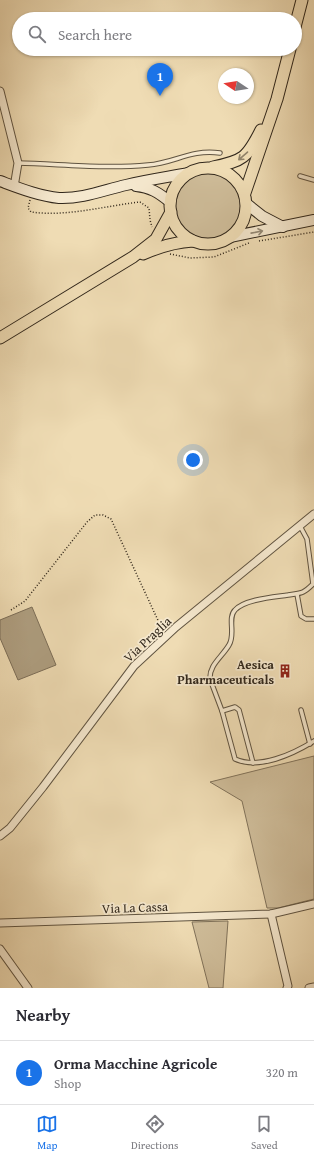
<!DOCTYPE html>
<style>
:root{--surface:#fff;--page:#f2f2f3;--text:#2b2b33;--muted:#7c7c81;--line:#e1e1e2;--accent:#1a73e8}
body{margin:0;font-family:"Gentium Book Plus",serif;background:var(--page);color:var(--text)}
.compass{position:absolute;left:218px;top:68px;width:36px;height:36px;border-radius:50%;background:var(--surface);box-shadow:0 1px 3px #0004;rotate:282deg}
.you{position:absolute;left:193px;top:460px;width:14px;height:14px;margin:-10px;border:3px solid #fff;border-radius:50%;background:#1a73e8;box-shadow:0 0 0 6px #1a73e833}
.badge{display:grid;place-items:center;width:26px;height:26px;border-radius:50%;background:var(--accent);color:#fff;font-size:13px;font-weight:700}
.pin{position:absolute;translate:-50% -33px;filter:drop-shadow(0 1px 2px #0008)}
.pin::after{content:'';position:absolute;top:21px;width:14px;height:12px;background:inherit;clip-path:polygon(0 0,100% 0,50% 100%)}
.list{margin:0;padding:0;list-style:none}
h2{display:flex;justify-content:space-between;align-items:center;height:52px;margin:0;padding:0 16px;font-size:17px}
h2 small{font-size:13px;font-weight:400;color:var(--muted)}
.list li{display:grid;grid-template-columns:26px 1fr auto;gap:12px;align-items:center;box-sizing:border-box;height:64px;padding:0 16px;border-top:1px solid var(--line)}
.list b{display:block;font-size:15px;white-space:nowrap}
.list p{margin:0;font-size:13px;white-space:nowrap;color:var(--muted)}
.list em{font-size:13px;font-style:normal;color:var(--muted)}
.icon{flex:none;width:22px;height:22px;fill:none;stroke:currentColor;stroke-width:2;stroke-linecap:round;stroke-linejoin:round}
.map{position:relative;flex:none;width:314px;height:988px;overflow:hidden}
.search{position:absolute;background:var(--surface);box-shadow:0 1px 3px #0004;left:12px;right:12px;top:12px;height:44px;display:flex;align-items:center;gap:10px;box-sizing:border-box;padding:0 14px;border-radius:22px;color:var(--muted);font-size:15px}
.sheet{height:116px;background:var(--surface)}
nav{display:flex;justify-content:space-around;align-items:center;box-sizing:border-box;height:56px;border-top:1px solid var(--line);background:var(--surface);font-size:11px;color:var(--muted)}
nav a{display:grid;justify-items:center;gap:2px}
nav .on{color:var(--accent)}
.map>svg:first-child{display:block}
.green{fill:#cfbd9a;stroke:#80725a}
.water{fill:#ae9e80;stroke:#7c6e58}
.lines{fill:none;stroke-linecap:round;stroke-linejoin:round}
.lane-casing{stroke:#605441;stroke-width:5.5}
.street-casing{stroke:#605441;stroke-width:9}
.secondary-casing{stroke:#31271b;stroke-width:12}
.primary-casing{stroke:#31271b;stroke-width:13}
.path{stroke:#31271b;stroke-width:1.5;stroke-dasharray:1 2;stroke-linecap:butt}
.lane{stroke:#f5e8ce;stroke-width:3.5}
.street{stroke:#f5e8ce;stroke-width:7}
.secondary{stroke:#f5e8ce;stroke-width:10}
.primary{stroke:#efdcb4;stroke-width:11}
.oneway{stroke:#908268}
.oneway2{stroke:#938874}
.labels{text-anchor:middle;stroke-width:3.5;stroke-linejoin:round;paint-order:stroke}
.street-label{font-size:13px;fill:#31271b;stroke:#f5e8ce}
.poi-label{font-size:13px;font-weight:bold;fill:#31271b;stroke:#f5e8ce;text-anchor:end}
</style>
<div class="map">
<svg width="314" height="988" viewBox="0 0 314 988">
<rect width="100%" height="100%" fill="#efdcb4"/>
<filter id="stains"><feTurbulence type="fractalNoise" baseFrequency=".005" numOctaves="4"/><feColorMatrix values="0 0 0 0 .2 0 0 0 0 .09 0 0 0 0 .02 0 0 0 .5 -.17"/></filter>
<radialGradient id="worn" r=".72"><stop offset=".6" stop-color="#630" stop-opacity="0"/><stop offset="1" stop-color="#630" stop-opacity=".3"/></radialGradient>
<!-- green -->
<g class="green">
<circle cx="207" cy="205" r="34"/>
<path d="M314 756V899L278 908H267L242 801 210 782Z"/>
<path d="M228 921 223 988H209L192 922Z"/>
</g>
<!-- water -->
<path class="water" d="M32 607 56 665 18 680 0 638V620Z"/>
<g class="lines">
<!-- lane casing -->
<g class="lane-casing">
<g id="lane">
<path d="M18 163C61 164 105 169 148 165 175 163 190 149 220 153"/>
<path d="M300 176 314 180"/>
<path d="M300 526 307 539 313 584C310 587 307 590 303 592 299 594 293 594 288 595 275 597 245 599 235 610 227 618 236 634 229 645 222 657 209 665 210 679L222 711 235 759C259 770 293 754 314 741"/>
<path d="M297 594 301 616 306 619H314"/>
<path d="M301 710 310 744"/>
<path d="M222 711 235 707 239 710 253 763"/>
</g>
</g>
<!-- street casing -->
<g class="street-casing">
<g id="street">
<path d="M0 91 18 163 14 187"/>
<path d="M0 836 10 828 43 787 134 666 176 627 314 514"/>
<path d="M271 914 288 986 287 988"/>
<path d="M0 923 271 914 314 904"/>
<path d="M0 949 28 988"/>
<path d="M309 988 314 987"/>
</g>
</g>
<!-- secondary casing -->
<g class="secondary-casing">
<g id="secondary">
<path d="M0 181C19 188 39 196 59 198 82 199 104 190 126 185 147 180 168 177 189 173"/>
<path d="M136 186C150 187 159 193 170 202"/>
<path d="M247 204 262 216 283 227"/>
<path d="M230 237 314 220"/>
</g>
</g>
<!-- primary casing -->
<g class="primary-casing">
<g id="primary">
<path d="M295 27 302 0"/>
<path d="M213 167C243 161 247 158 261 130"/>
<circle cx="208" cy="206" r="38"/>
<path d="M245 193 277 99 290 49"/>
<path d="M143 254C159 247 175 242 193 241"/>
<path d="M0 338 133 257 156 239 171 212"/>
</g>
</g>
<!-- path -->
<g class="path">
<path d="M30 200 28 208 31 212C67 217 104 206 140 202L149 208 150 220 152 227"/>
<path d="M259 241 314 232"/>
<path d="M170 254 190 258 214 257 249 243"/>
<path d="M11 610 25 601 87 522 95 515H103L111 519 162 629"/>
</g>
<!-- lane -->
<use href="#lane" class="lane"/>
<!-- street -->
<use href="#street" class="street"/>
<!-- secondary -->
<use href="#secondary" class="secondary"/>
<!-- primary -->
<use href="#primary" class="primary"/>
</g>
<!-- one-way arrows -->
<defs><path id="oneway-shaft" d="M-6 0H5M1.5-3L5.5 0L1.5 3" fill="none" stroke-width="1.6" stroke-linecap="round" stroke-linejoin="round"/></defs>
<use class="oneway" href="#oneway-shaft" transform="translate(243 156) rotate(139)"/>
<use class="oneway2" href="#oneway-shaft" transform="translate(257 232) rotate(-11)"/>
<!-- icons -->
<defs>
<g id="building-bare" transform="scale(1.08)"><path d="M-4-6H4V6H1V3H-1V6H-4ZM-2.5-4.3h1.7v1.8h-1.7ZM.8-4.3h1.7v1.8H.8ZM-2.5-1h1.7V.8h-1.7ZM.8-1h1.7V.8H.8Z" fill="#8f2418" stroke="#f5e8ce" stroke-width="2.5" paint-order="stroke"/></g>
</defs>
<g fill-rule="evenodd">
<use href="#building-bare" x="285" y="671"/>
</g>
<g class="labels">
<!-- street labels -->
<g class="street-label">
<text transform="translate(147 639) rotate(-43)" y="5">Via Praglia</text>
<text transform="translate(135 907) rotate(-2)" y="5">Via La Cassa</text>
</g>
<!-- poi labels -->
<g class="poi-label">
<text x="274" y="669">Aesica<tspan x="274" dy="15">Pharmaceuticals</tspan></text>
</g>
</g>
<rect width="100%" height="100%" filter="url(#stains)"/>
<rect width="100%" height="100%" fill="url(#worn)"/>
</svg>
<svg class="compass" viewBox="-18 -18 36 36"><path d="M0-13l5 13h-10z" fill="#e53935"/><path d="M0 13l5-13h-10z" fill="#7c7c81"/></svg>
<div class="you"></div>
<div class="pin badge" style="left:160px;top:96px">1</div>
<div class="search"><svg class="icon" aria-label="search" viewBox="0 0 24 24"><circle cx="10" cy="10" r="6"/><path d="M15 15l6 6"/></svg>Search here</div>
</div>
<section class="sheet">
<h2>Nearby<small></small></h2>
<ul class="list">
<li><span class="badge">1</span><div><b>Orma Macchine Agricole</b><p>Shop</p></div><em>320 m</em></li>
</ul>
</section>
<nav>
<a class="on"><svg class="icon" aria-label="map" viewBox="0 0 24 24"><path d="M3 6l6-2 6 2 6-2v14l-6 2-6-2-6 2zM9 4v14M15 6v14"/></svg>Map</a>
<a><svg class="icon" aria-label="directions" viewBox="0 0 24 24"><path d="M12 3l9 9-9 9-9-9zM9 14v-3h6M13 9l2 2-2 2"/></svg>Directions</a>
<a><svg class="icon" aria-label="saved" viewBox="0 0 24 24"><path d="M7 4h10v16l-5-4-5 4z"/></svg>Saved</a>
</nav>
